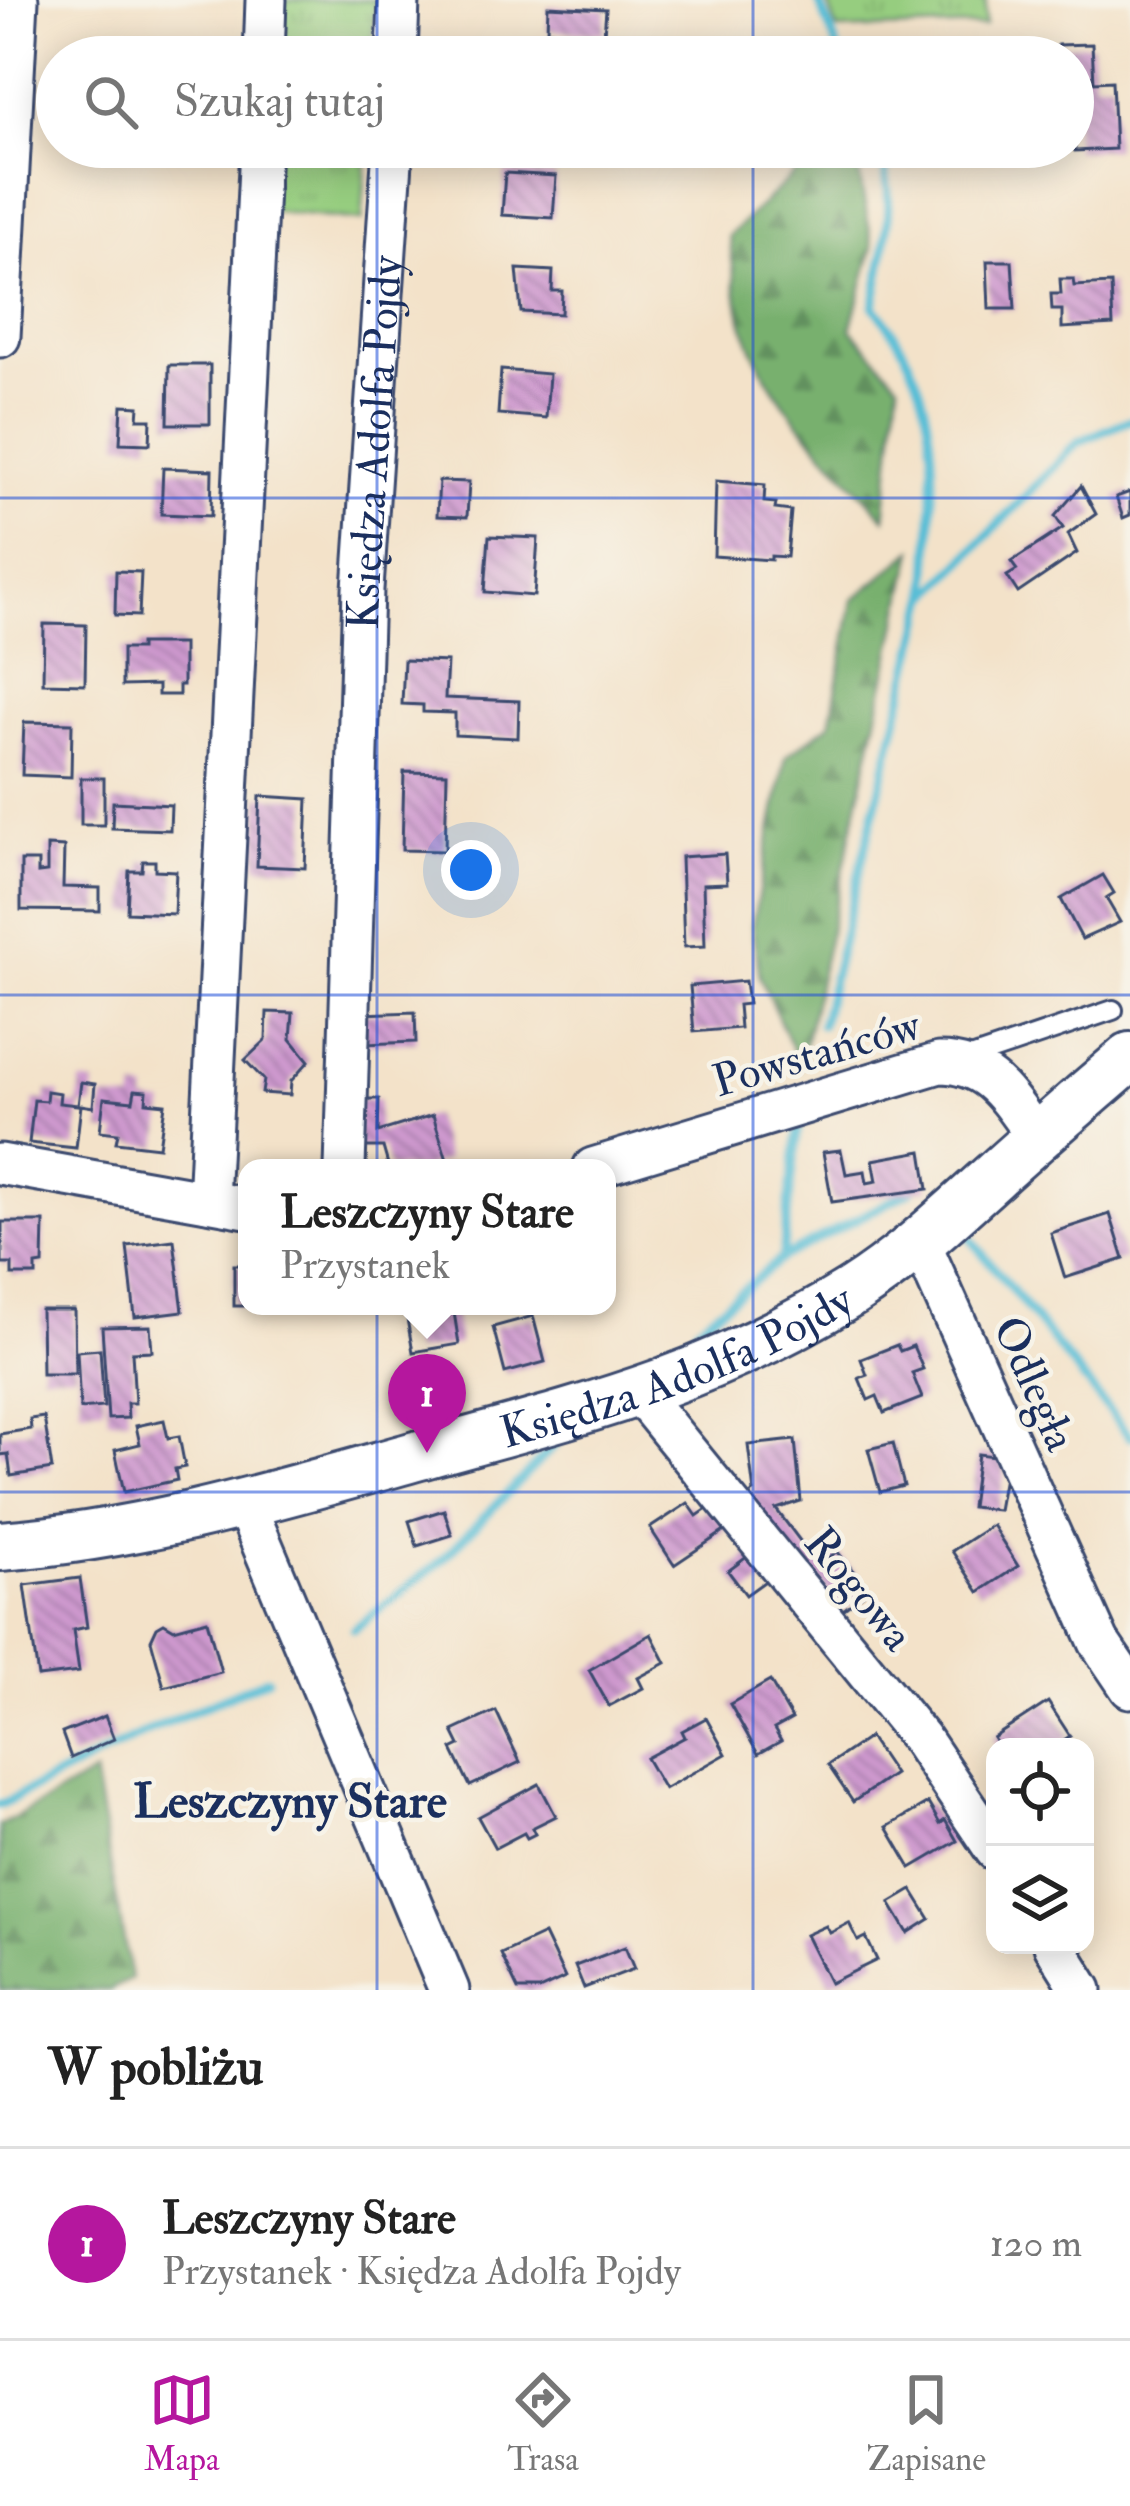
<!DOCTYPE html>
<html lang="pl">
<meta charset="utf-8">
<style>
:root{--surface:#fff;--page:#f6f6f6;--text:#222;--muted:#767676;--line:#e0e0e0;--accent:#b5179e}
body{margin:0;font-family:"IM FELL Double Pica",serif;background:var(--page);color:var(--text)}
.controls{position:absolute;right:36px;bottom:36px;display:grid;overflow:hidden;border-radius:24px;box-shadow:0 6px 30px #0003}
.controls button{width:108px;height:108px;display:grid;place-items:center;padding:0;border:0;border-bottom:3px solid var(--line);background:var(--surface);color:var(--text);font:60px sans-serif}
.you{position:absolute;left:471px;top:870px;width:42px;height:42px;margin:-30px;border:9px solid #fff;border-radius:50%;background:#1a73e8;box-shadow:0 0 0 18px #1a73e833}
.badge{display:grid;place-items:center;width:78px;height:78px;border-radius:50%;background:var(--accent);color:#fff;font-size:39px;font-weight:700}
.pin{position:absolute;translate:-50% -99px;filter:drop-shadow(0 3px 6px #0008)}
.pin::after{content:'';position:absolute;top:63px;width:42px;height:36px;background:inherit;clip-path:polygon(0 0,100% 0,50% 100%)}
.popup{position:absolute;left:238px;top:1159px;width:378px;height:156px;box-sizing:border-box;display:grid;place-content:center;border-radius:24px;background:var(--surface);filter:drop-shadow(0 3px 9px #0005);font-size:39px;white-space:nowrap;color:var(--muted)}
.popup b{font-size:45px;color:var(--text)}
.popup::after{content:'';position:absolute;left:50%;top:100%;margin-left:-24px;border:24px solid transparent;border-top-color:var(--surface)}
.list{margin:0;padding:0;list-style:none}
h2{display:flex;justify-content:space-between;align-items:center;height:156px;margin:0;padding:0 48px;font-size:51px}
h2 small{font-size:39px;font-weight:400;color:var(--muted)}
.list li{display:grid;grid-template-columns:78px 1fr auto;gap:36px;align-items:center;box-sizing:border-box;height:192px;padding:0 48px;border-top:3px solid var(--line)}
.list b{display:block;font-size:45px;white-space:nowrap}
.list p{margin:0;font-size:39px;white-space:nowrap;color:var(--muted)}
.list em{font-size:39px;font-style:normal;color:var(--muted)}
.icon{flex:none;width:66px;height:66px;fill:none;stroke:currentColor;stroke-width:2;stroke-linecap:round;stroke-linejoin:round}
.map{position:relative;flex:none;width:1130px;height:1990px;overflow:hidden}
.search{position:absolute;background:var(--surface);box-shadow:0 6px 30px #0003;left:36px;right:36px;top:36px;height:132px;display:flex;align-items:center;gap:30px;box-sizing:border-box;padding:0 42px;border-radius:66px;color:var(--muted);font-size:45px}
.sheet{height:348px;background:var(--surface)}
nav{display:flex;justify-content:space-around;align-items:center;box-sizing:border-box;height:168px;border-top:3px solid var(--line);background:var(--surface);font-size:33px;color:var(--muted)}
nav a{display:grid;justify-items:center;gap:6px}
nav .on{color:var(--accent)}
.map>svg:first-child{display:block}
.grass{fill:url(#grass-tufts);stroke:#587e6e;stroke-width:3}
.forest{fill:url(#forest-firs);stroke:#4a7066;stroke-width:3}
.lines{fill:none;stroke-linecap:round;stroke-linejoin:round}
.stream{stroke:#58bed6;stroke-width:9}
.building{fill:url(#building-back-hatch)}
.service-casing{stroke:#3b4a6e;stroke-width:24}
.minor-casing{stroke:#3b4a6e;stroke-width:45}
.tertiary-casing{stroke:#3b4a6e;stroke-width:54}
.service{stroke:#fff;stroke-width:18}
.minor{stroke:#fff;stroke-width:39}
.tertiary{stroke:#fff;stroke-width:48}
.grid{fill:none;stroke:#1d4ed8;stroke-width:3;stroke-opacity:0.55}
.labels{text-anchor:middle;stroke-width:9;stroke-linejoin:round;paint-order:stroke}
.street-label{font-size:45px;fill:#1b2f5e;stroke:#f7f3e8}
.neighbourhood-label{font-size:48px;font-weight:bold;fill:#1b2f5e;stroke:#f7f3e8}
</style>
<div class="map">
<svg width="1130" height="1990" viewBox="0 0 1130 1990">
<defs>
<pattern id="grass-tufts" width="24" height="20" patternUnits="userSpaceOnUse" patternTransform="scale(3)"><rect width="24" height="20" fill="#96cd7f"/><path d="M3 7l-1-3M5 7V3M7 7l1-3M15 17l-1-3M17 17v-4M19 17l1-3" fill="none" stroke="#81b070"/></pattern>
<pattern id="forest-firs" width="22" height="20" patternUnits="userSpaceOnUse" patternTransform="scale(3)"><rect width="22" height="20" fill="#78b06e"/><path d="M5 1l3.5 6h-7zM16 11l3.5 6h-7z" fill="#62905e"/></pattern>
<pattern id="building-back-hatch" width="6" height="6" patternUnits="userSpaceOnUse" patternTransform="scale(3)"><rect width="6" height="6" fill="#ce99ce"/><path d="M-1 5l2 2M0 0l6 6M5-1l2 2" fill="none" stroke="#a67daa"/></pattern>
</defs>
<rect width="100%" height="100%" fill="#f7f3e8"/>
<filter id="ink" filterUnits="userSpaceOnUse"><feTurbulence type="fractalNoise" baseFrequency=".00833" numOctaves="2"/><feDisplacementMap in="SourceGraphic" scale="24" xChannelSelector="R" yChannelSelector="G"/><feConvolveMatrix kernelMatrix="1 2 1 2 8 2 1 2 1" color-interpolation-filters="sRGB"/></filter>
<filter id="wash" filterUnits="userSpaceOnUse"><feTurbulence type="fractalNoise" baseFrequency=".004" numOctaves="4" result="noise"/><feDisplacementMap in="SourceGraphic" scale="48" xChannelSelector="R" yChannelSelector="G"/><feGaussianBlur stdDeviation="2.7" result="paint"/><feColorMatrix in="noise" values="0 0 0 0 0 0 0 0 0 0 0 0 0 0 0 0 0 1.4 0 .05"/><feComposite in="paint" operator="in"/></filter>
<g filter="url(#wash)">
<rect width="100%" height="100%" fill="#f3e2c9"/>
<!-- grass -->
<g class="grass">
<path d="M273 0H375L372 57H271Z"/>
<path d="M827 0H986L985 26 837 30Z"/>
<path d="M269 147H367L362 221 267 211Z"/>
</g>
<!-- forest -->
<g class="forest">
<path d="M837 147H854L873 247 851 329 899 383 885 518C831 458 758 393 740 311 734 286 733 260 729 236L797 171 825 170Z"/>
<path d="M914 550 800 1066 760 977 752 926 786 756 830 724 853 600Z"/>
<path d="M94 1774 131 1979 110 1990H0V1826Z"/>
</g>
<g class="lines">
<!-- stream -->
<g class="stream">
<path d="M818 0 841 57"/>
<path d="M878 147C899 198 884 253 874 306 951 399 932 485 928 597"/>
<path d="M821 1025 928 597 1078 442 1130 420"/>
<path d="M967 1234 1130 1437"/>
<path d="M782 1258 912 1190"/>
<path d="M697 1327 782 1258 798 1129"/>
<path d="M354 1629 441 1561 556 1444"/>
<path d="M0 1805 152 1729 267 1679"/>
</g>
</g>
<g id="blocks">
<!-- building -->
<g class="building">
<path d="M548 6 606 9 604 34 547 30Z"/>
<path d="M1092 44 1094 82 1112 81 1115 149 1075 151 1073 57H1059L1058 45Z"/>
<path d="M61 50 95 54V57H60Z"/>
<path d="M505 173 556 176 553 218 502 215Z"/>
<path d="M987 261H1012L1015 309H989Z"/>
<path d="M517 269 553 271 552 291H562L561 314 521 312Z"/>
<path d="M1060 279H1073L1074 286 1111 284 1113 325 1062 328V310H1052L1051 294H1061Z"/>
<path d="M169 365H210V424H168Z"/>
<path d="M501 370 549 374 546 418 498 414Z"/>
<path d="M122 405 139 406 138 419H151L150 444 120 443Z"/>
<path d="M163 468 212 470 211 516 161 514Z"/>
<path d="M439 481 469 482 467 517 437 516Z"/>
<path d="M716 481 765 485 764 502 776 503 775 509 791 511 787 557 771 556V560L714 556Z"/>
<path d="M1081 486 1096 514 1068 534 1077 553 1018 593 1007 576 1017 570 1011 562 1063 528 1055 516Z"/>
<path d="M1130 492V515L1123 518 1116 497Z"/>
<path d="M489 536 538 538 534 596 485 592Z"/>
<path d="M116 571 141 572 139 616 115 615Z"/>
<path d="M44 624 86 625 85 684 43 683Z"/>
<path d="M140 644H183V685H179V695H158V685L122 686V649H140Z"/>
<path d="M404 660 447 662 445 698 519 701 518 738 455 735V713L423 712V705L402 704Z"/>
<path d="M24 722 72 723 71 777 22 775Z"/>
<path d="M404 772 447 773 445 851 402 850Z"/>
<rect x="81" y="778" width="23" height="47"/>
<path d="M260 796 308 799 305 868 257 866Z"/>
<path d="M113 802 171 805 170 830 112 828Z"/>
<path d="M47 846 64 847 63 887 100 888V911L21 910V861H38V873L47 872Z"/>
<path d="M725 854 727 883 703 884 705 946 684 947 681 857Z"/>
<path d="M143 861H155V870L176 871 174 914 127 912 129 871H142Z"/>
<path d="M1103 875 1114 893 1106 898 1120 922 1082 939 1061 899Z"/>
<path d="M745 981 748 1004 738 1005 740 1028 694 1032 690 986Z"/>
<path d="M267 1012 293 1013 291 1039 309 1061 291 1081 290 1095 262 1093 264 1080 245 1060 266 1040Z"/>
<path d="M415 1012 416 1042 363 1044 362 1014Z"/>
<path d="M81 1082 95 1084 93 1107 81 1105 76 1148 29 1143 34 1100 46 1101 47 1091 60 1093 59 1103 78 1105Z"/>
<path d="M135 1090 147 1091 146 1102 165 1104 159 1147 116 1142 118 1133 100 1131 104 1098 133 1101Z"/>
<path d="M358 1099H379L378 1132 433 1115 447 1160 423 1168H389L383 1147H357Z"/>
<path d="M841 1150 846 1174 865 1171 867 1183 877 1181 873 1160 922 1151 928 1189 832 1202 823 1152Z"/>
<path d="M1110 1214 1124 1259 1065 1278 1051 1233Z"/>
<path d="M2 1222H44L43 1264 36 1265V1275H12V1264H2Z"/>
<path d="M174 1240 183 1311 135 1317 127 1246Z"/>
<rect x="234" y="1265" width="13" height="41"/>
<path d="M453 1306 459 1344 413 1352 405 1308Z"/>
<path d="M41 1310H74L75 1374H42Z"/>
<path d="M533 1316 545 1362 505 1373 493 1327Z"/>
<path d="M150 1326 152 1351 132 1352 135 1403H127L128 1418 108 1419 102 1327Z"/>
<path d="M897 1345 900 1351 913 1346 923 1369 912 1373 922 1398 884 1413 877 1396 868 1400 859 1378 867 1375 861 1359Z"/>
<path d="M100 1349 104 1407 80 1409 77 1351Z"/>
<path d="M44 1417 52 1469 11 1476 8 1454 0 1455V1434L31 1429 30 1419Z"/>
<path d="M164 1420 168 1438 179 1436 185 1467 175 1469 177 1480 124 1492 115 1450 140 1444 136 1426Z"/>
<path d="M795 1440 801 1501 776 1509 819 1566 837 1551 869 1590 843 1610 812 1572 802 1580 742 1500 754 1492 748 1445Z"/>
<path d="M893 1443 904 1486 880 1492 868 1449Z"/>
<path d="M978 1454 1002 1457 1005 1471 998 1510 971 1507Z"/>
<path d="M688 1503 697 1516 710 1507 726 1530 674 1565 650 1528Z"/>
<path d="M444 1510 452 1535 417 1546 409 1521Z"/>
<path d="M992 1525 1018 1566 979 1592 952 1551Z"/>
<path d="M756 1550 775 1574 746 1595 728 1571Z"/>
<path d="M80 1578 87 1627 73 1630 79 1672 38 1677 25 1585Z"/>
<path d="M207 1620 221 1672 164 1687 151 1640 157 1627 164 1623 174 1629Z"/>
<path d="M651 1634 666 1663 638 1678 643 1688 609 1706 589 1670Z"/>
<path d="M770 1681 792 1719 774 1729 781 1741 758 1754 730 1704Z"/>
<path d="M1048 1702 1070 1736 1053 1747H999L993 1738Z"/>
<path d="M496 1711 520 1762 470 1786 452 1749 460 1745 453 1731Z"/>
<path d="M105 1716 114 1739 71 1758 62 1733Z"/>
<path d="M706 1718 726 1754 664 1789 646 1758 685 1737 682 1731Z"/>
<path d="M869 1737 894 1774 853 1802 828 1765Z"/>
<path d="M539 1784 556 1816 532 1828 535 1834 527 1838 524 1833 495 1848 478 1817Z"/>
<path d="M928 1803 940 1824 945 1820 957 1841 911 1868 887 1827Z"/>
<path d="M912 1890 930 1919 908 1933 890 1903Z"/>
<path d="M849 1923 858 1941 866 1937 877 1960 830 1983 806 1935 826 1926 830 1933Z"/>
<path d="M544 1934 565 1978 539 1990H518L501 1954Z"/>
<path d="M625 1947 634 1969 584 1988 575 1966Z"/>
</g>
</g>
</g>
<g filter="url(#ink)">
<use href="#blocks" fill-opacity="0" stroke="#3b4a6e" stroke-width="3"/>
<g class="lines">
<!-- service casing -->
<g class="service-casing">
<path id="service" d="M962 1061 1113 1010"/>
</g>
<!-- minor casing -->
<g class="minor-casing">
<g id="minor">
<path d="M264 57 266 0"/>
<path d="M397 57 399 0"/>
<path d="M0 337 18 0"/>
<path d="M0 1164 247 1208"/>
<path id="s1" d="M345 1168 363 589 393 147"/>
<path d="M593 1168 939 1063C991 1063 1009 1100 1037 1138"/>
<path d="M208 1201 260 147"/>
<path d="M921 1244 1099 1642 1130 1688"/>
<path d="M640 1394 920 1738 995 1850"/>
<path d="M245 1504 449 1990"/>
<path d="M1054 1945 1082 1990"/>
</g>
</g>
<!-- tertiary casing -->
<g class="tertiary-casing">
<g id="tertiary">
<path id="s2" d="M0 1546C147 1535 286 1492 427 1453 583 1410 712 1379 852 1292 904 1259 947 1218 993 1177 1038 1136 1084 1097 1130 1057"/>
</g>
</g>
<!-- service -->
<use href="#service" class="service"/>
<!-- minor -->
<use href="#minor" class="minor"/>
<!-- tertiary -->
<use href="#tertiary" class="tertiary"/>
</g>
</g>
<!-- grid -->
<path class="grid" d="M377 0V57M753 0V57M377 147V1990M753 147V1990M0 498H1130M0 995H1130M0 1492H1130"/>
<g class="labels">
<!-- street labels -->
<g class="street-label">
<text dy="16" stroke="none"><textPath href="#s1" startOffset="726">Księdza Adolfa Pojdy</textPath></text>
<text transform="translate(816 1052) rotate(-16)" y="16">Powstańców</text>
<text dy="16" stroke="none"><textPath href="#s2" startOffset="702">Księdza Adolfa Pojdy</textPath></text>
<text transform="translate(1036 1383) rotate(66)" y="16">Odległa</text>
<text transform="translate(860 1588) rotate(51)" y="16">Rogowa</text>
</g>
<!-- neighbourhood labels -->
<g class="neighbourhood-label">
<text x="290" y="1817">Leszczyny Stare</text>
</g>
</g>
</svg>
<div class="controls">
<button><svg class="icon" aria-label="locate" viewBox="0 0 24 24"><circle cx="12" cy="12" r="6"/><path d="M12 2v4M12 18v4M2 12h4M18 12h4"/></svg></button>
<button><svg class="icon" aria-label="layers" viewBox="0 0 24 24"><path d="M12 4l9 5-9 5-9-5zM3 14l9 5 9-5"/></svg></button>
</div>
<div class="you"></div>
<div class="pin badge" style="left:427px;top:1453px">1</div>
<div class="popup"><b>Leszczyny Stare</b>Przystanek</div>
<div class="search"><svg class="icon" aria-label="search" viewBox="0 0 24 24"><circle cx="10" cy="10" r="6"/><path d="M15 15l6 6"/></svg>Szukaj tutaj</div>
</div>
<section class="sheet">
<h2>W pobliżu<small></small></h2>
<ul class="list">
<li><span class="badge">1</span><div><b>Leszczyny Stare</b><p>Przystanek · Księdza Adolfa Pojdy</p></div><em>120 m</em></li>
</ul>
</section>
<nav>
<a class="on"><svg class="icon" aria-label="map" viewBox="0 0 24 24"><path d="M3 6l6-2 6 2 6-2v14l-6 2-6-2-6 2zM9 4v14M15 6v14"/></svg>Mapa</a>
<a><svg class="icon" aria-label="directions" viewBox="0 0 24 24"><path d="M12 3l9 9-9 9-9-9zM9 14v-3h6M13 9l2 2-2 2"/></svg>Trasa</a>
<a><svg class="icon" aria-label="saved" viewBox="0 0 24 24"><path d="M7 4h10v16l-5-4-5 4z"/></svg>Zapisane</a>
</nav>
